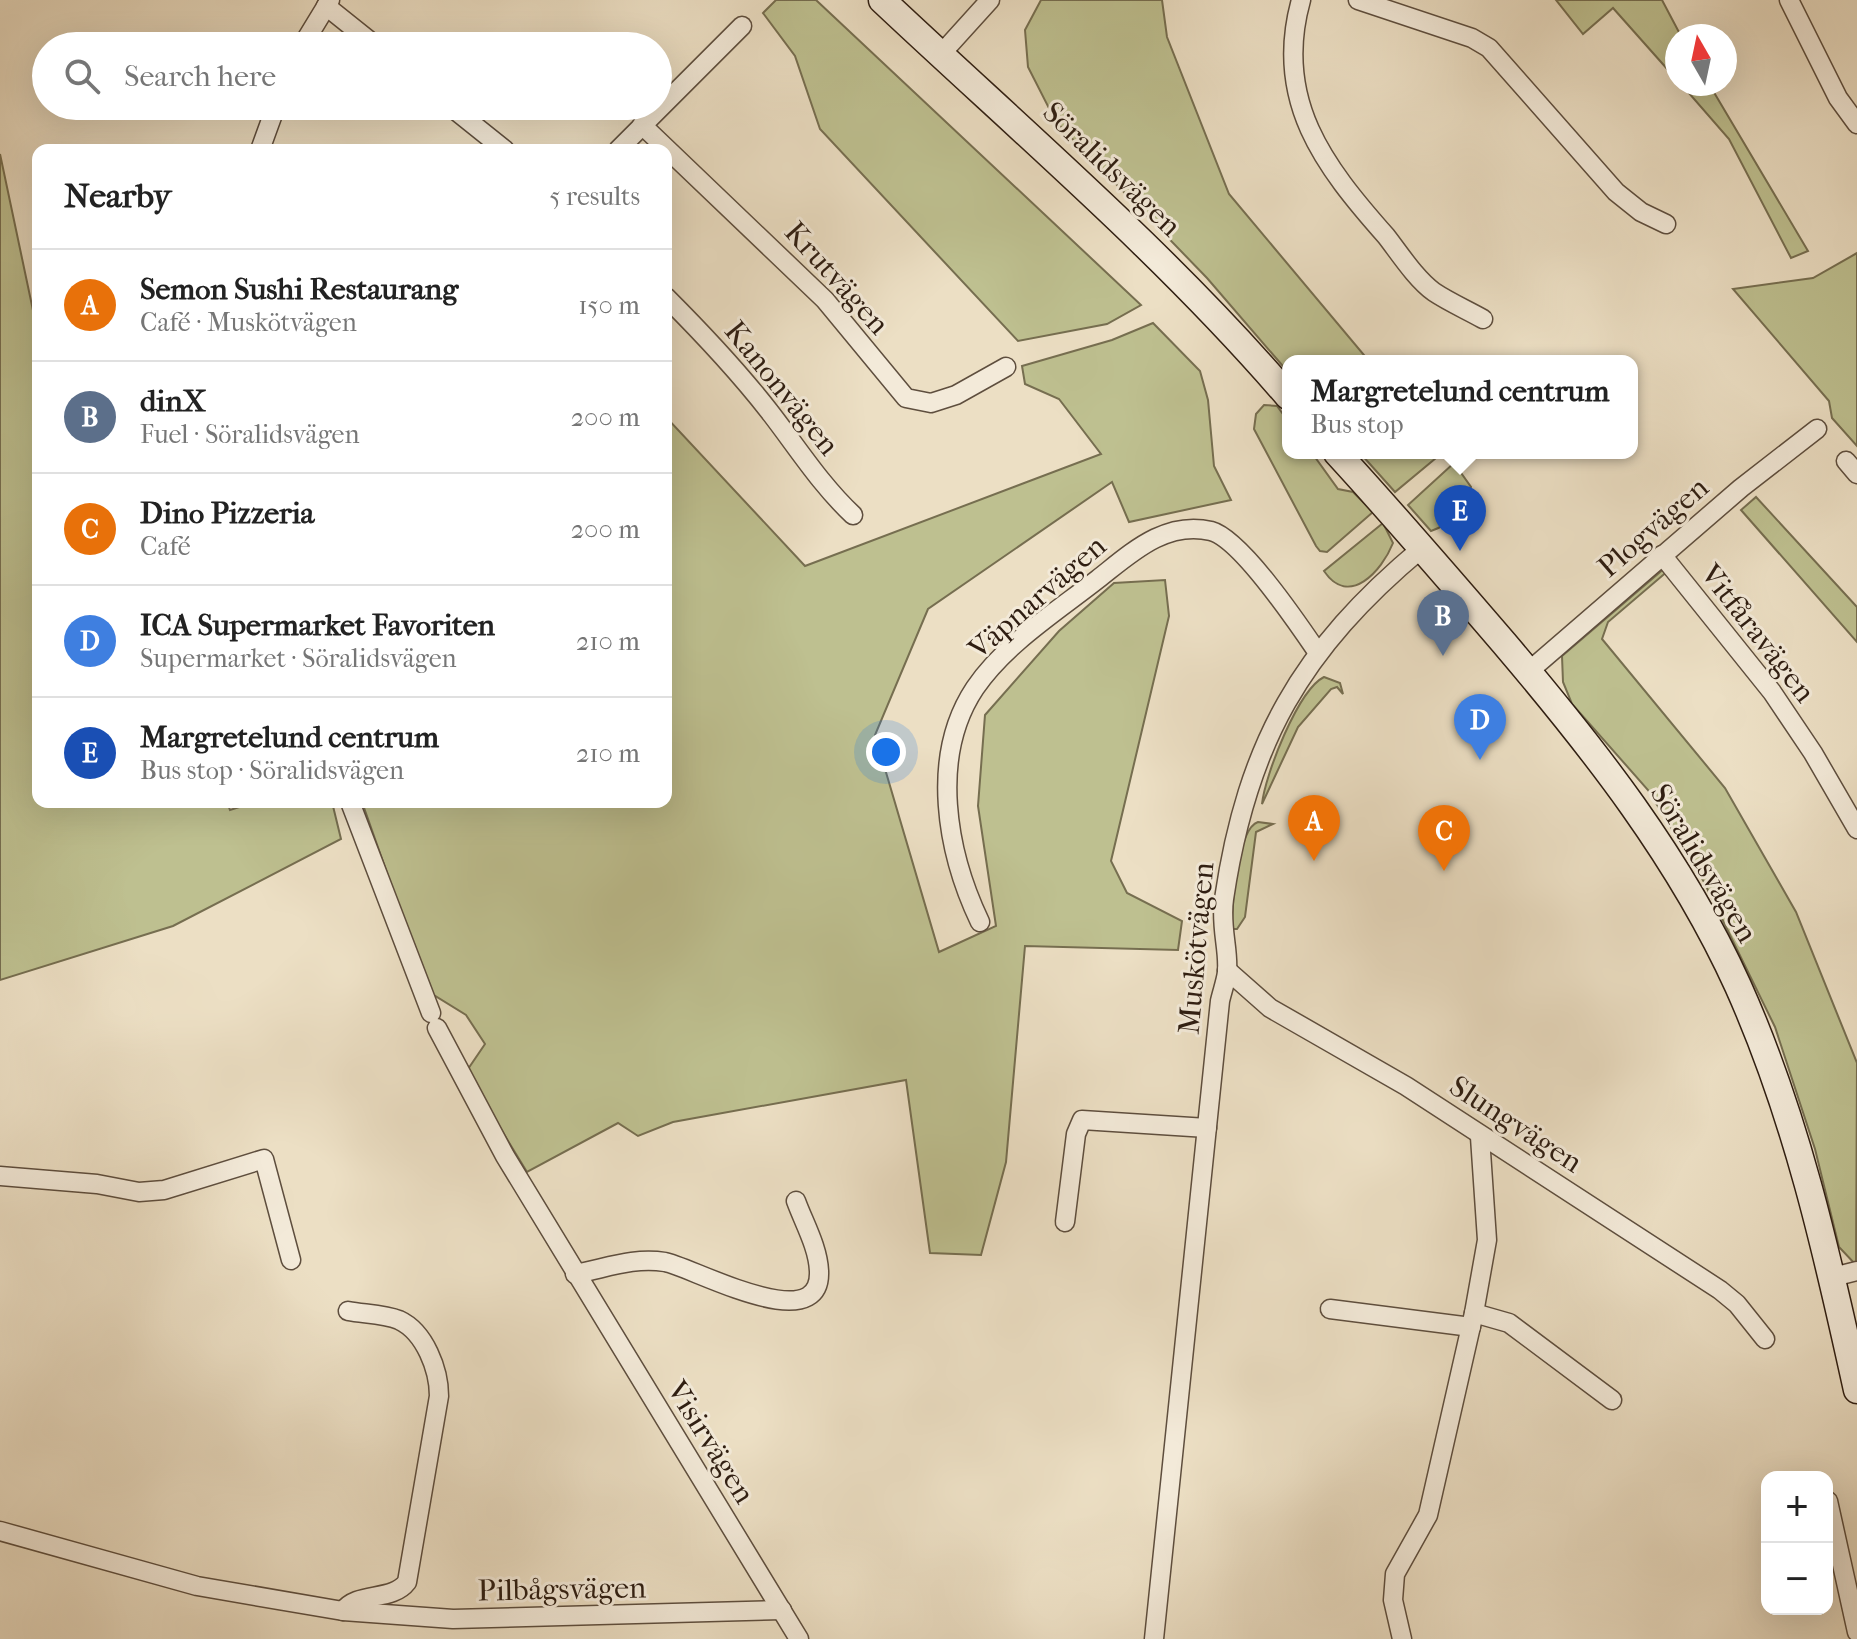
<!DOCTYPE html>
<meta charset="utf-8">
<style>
:root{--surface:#fff;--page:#f2f2f2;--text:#222;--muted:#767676;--line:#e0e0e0;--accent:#8f2418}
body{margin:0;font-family:"IM FELL French Canon",serif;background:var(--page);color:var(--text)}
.controls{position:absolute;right:24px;bottom:24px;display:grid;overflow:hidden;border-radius:16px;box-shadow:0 8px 32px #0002}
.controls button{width:72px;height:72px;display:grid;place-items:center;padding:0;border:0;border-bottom:2px solid var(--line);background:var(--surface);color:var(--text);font:40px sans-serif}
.compass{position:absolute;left:1665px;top:24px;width:72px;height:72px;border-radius:50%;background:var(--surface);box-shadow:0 8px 32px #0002;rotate:351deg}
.you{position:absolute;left:886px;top:752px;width:28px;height:28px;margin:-20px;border:6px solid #fff;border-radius:50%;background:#1a73e8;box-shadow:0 0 0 12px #1a73e833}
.badge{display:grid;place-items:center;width:52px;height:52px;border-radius:50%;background:var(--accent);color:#fff;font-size:26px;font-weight:700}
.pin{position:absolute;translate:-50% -66px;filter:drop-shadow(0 2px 4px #0008)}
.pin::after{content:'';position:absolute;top:42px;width:28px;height:24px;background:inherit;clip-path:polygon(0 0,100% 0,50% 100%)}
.popup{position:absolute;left:1282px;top:355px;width:356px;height:104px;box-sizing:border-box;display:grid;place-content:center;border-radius:16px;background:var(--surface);filter:drop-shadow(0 2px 6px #0005);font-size:26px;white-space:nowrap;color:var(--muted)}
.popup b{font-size:30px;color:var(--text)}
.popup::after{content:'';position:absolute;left:50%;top:100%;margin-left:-16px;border:16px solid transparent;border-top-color:var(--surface)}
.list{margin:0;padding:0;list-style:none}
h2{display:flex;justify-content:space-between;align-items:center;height:104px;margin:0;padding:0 32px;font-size:34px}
h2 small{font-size:26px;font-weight:400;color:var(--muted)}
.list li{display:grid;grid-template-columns:52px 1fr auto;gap:24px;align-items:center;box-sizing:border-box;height:112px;padding:0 32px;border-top:2px solid var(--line)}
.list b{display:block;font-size:30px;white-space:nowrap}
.list p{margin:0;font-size:26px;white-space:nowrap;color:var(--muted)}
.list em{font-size:26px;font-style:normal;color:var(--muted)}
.icon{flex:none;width:44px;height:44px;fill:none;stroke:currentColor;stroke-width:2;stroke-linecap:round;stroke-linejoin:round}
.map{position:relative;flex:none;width:1857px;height:1639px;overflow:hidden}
.search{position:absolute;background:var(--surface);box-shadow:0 8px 32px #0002;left:32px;top:32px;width:640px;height:88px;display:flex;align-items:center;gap:20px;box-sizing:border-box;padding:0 28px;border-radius:44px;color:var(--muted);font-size:30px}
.panel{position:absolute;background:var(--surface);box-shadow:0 8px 32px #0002;left:32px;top:144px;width:640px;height:664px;border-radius:16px}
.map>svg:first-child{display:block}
.green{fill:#bec090;stroke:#766e50;stroke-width:2}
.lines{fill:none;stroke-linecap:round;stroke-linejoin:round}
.street-casing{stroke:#5e4e3e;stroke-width:21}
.secondary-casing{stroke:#2e1d11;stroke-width:29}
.street{stroke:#f3ead9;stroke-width:18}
.secondary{stroke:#f3ead9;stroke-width:26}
.labels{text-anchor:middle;stroke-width:6;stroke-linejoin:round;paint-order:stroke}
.street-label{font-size:30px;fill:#2e1d11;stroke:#f3ead9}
</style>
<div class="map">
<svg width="1857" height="1639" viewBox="0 0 1857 1639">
<rect width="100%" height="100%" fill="#ecdfc4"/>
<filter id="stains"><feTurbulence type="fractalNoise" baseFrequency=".0025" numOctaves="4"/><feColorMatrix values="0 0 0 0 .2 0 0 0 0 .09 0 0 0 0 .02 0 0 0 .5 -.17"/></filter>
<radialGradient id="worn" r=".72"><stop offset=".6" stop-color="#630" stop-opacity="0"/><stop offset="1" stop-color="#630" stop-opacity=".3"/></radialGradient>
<!-- green -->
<g class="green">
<path d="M776 0H816L1141 305 1107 324 1018 341 820 129 795 56 763 13Z"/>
<path d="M1041 0H1162L1167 37 1229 194 1369 361H1288V372L1207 278 1056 122 1028 67 1025 30Z"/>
<path d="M1556 0H1662L1681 36H1677V80L1613 8 1583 34Z"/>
<path d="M1681 84H1709L1808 251 1791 258 1729 139Z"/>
<path d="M0 154 38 334V802H227L230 810 255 802H332L341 839 173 926 0 980Z"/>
<path d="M1857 253V446L1832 418 1829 401 1733 289 1813 278Z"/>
<path d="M1153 323 1200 371 1208 400 1214 466 1231 500 1129 522 1112 482 928 609 875 735 939 952 996 926 978 806 985 715 1059 631 1114 583 1165 580 1169 616 1111 861 1127 893 1182 921 1178 950 1025 946 1006 1162 981 1255 930 1253 906 1080 673 1122 638 1136 618 1123 527 1172 466 1072 485 1044 466 1015 429 992 362 802H666V417L805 566 1101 454 1059 399 1025 384 1022 366 1112 340Z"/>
<path d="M1264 405 1277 406 1288 421V453H1312L1338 489 1353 492 1373 512 1327 552 1320 551 1316 546 1254 429 1256 414Z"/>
<path d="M1360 453H1442L1395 492Z"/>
<path d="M1454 463 1471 487C1463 509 1454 523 1431 531L1408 505Z"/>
<path d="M1756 497 1857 607V642L1741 510Z"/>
<path d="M1383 523 1393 543C1382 571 1349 608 1324 571Z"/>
<path d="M1666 567 1669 570 1608 622 1602 639 1725 788 1796 912 1857 1063 1856 1265 1839 1247 1815 1149 1775 1027 1704 882 1648 790 1572 704 1563 682 1562 656Z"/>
<path d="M1324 677 1340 683 1343 694 1337 687 1331 689 1298 727 1262 804C1265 775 1298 690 1324 677Z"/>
<path d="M1258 822 1273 824 1256 832 1245 917 1237 929H1232C1232 907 1237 829 1258 822Z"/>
</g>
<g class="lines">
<!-- street casing -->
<g class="street-casing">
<g id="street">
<path d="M1301 0C1273 100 1324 166 1386 236 1400 254 1416 279 1434 292 1449 302 1467 310 1483 319"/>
<path d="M1358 0 1472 38 1489 48 1616 192 1641 212 1666 224"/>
<path d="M1789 0 1838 98 1857 124"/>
<path d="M326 6 376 46"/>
<path d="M302 46 330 0"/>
<path d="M942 53 990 0"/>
<path d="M450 106 505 150"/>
<path d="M642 125 825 300 906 398 931 403 956 395 1006 367"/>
<path d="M260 150 276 106"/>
<path d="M618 150 742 26"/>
<path d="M666 297C702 333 737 370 769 411 797 447 820 484 853 515"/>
<path d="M1846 461 1857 474"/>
<path d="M1662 555 1772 692 1813 753 1857 829"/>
<path d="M1528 672 1741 488 1817 429"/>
<path d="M350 802 431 1013"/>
<path d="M980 922C947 853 929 757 975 688 1005 644 1056 612 1098 579 1130 554 1165 520 1211 531 1241 539 1299 625 1318 653"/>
<path d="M1227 970 1270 1008 1406 1086 1720 1290 1737 1304 1765 1339"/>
<path d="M437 1028 505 1156 799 1639"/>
<path d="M0 1176 97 1184 139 1192 164 1190 264 1159 291 1260"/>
<path d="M1065 1222 1076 1134 1082 1120 1207 1128"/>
<path d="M575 1274C607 1268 633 1257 665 1262 692 1267 822 1340 819 1271 818 1247 804 1223 796 1201"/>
<path d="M1833 1277 1857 1271"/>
<path d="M1330 1309 1471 1327"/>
<path d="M1474 1313 1509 1323 1612 1400"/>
<path d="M1828 1501 1857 1632"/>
<path d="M0 1531 197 1586 343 1611 453 1619 782 1610"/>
<path d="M343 1611C357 1591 392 1602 407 1582L439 1396C439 1370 425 1332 399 1320 384 1314 364 1314 348 1311"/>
<path d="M1154 1639 1220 1001C1222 992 1226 981 1227 972 1229 949 1220 927 1224 899 1247 743 1301 649 1422 548"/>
<path d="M1402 1639 1393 1600 1395 1574 1428 1515 1474 1313 1487 1240 1480 1137"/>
</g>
</g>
<!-- secondary casing -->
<g class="secondary-casing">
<g id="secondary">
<path d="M882 0C1020 130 1164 252 1288 396"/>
<path d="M1337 453C1394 515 1449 579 1504 643 1594 749 1680 858 1738 986 1796 1115 1827 1253 1857 1390"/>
</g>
</g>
<!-- street -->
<use href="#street" class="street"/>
<!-- secondary -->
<use href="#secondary" class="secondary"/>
</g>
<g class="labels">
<!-- street labels -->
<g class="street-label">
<text transform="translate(1112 169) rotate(44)" y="10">Söralidsvägen</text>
<text transform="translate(837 278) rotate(48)" y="10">Krutvägen</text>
<text transform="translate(782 388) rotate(51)" y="10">Kanonvägen</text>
<text transform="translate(1653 527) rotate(-41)" y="10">Plogvägen</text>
<text transform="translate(1037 597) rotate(-41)" y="10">Väpnarvägen</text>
<text transform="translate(1758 633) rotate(52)" y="10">Vitfåravägen</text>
<text transform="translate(1704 863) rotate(59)" y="10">Söralidsvägen</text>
<text transform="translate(1196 948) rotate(-85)" y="10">Muskötvägen</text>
<text transform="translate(1516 1124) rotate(33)" y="10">Slungvägen</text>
<text transform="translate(711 1442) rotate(58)" y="10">Visirvägen</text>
<text transform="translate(562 1589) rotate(-1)" y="10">Pilbågsvägen</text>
</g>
</g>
<rect width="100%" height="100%" filter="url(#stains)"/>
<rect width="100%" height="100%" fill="url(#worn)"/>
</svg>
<div class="controls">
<button>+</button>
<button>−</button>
</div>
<svg class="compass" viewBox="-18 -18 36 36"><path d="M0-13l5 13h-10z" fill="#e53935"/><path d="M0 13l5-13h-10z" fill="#767676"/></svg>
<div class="you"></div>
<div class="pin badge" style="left:1314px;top:861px;background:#e8710a">A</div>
<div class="pin badge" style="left:1443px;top:656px;background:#5c6f8a">B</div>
<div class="pin badge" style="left:1444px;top:871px;background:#e8710a">C</div>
<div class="pin badge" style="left:1480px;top:760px;background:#3f7fe0">D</div>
<div class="pin badge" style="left:1460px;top:551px;background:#1a4fb4">E</div>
<div class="popup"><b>Margretelund centrum</b>Bus stop</div>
<div class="search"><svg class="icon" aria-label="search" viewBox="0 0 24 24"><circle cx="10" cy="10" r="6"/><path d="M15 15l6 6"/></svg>Search here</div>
<section class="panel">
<h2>Nearby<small>5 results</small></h2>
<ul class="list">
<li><span class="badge" style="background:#e8710a">A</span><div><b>Semon Sushi Restaurang</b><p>Café · Muskötvägen</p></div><em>150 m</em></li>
<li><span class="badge" style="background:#5c6f8a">B</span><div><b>dinX</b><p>Fuel · Söralidsvägen</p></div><em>200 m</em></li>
<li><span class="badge" style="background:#e8710a">C</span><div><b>Dino Pizzeria</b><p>Café</p></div><em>200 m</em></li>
<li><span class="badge" style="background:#3f7fe0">D</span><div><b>ICA Supermarket Favoriten</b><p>Supermarket · Söralidsvägen</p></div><em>210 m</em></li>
<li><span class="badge" style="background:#1a4fb4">E</span><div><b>Margretelund centrum</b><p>Bus stop · Söralidsvägen</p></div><em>210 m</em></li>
</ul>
</section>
</div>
